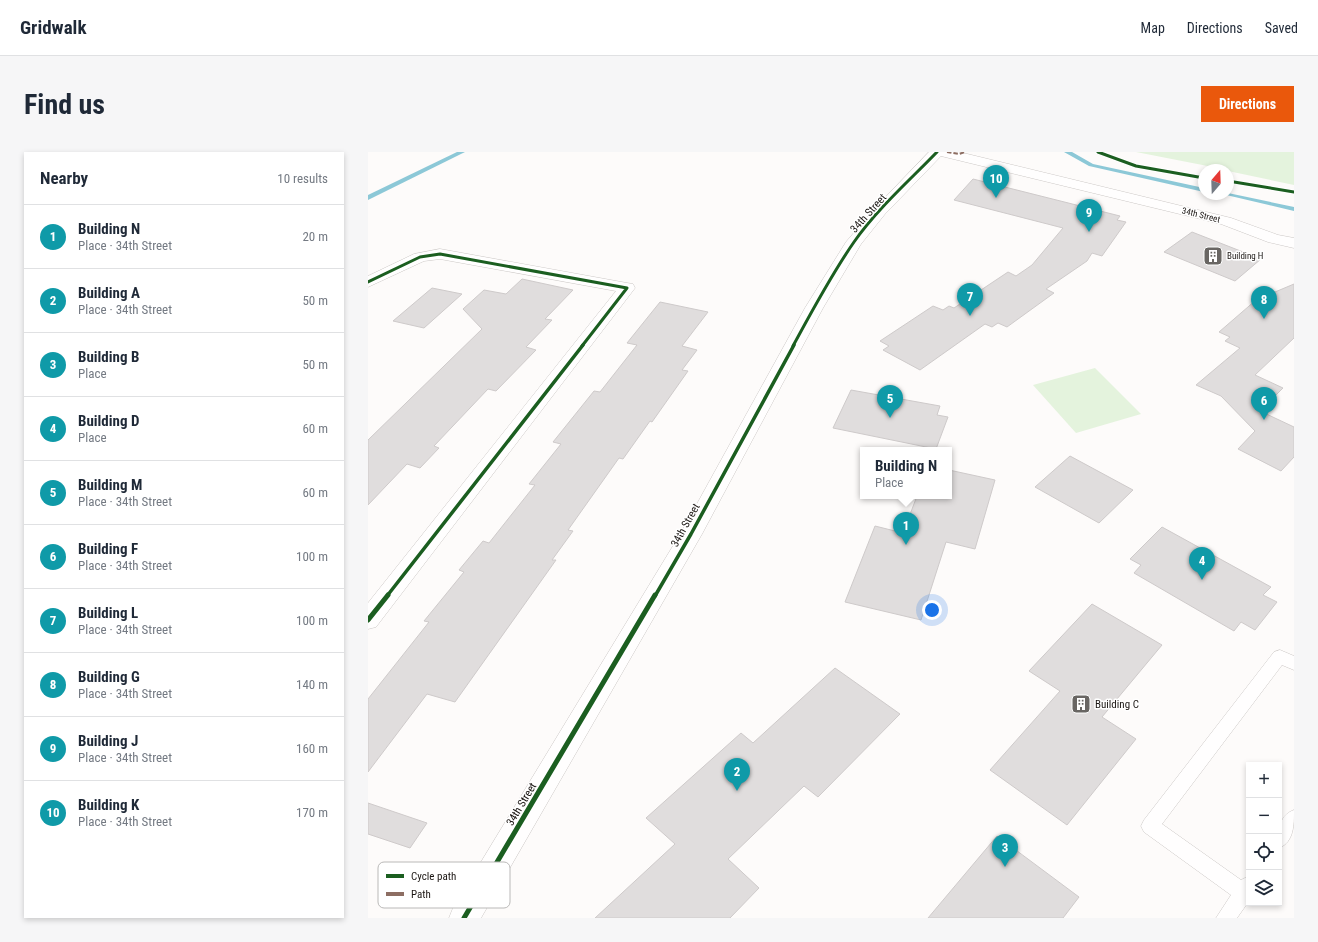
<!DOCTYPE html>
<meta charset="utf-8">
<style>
:root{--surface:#fff;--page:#f6f6f7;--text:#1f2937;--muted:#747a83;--line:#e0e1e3;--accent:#ea580c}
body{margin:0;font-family:"Roboto Condensed",sans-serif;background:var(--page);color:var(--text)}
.controls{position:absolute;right:12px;bottom:12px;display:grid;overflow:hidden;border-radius:0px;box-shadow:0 2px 6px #0003}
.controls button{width:36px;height:36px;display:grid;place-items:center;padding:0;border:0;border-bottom:1px solid var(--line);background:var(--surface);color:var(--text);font:20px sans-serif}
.compass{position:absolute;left:830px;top:12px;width:36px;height:36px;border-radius:50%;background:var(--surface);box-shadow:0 2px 6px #0003;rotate:19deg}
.you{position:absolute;left:564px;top:458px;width:14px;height:14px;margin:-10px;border:3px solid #fff;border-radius:50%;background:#1a73e8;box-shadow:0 0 0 6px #1a73e833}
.badge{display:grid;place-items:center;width:26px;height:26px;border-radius:50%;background:var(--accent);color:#fff;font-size:13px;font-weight:700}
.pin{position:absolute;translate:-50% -33px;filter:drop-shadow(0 1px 2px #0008)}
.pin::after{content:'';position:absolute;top:21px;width:14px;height:12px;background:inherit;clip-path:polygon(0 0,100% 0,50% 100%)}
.popup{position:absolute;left:492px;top:295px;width:92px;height:52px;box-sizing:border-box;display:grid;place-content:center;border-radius:0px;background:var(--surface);filter:drop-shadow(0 1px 3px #0005);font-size:13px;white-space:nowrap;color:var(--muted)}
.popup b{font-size:15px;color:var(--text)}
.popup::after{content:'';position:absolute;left:50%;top:100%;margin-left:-8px;border:8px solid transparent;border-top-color:var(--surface)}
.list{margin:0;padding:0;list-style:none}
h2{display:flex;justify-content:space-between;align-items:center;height:52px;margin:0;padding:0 16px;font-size:17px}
h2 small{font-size:13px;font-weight:400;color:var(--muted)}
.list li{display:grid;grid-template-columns:26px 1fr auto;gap:12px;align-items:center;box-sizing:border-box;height:64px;padding:0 16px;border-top:1px solid var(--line)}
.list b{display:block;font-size:15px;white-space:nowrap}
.list p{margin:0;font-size:13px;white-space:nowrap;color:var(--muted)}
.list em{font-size:13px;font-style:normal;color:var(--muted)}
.icon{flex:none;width:22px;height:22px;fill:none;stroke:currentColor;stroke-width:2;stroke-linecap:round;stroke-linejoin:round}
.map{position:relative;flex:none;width:926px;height:766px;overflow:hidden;border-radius:0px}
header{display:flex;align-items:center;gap:24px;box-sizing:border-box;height:56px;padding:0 20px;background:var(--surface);border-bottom:1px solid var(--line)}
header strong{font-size:19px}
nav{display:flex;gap:22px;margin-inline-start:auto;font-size:14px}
.intro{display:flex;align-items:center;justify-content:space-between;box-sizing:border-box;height:96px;padding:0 24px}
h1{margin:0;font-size:28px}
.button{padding:10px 18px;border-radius:0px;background:var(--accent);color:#fff;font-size:14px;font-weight:700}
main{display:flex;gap:24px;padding:0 24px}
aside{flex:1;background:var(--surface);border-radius:0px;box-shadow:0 2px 6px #0003}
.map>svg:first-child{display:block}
.green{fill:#e4f3dd}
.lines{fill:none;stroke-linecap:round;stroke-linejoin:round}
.stream{fill:#8cc8d7;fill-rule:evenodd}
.building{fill:#e0dddd;stroke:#cecaca}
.service-casing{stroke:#cbc7c5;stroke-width:1}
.minor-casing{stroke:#cbc7c5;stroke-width:1}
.service{fill:#fffefe;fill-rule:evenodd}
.minor{fill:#fffefe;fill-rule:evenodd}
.quiet{stroke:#8d6e63;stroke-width:2;stroke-dasharray:4.5 2;stroke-linecap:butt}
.cycleway-far2-casing{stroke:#fff;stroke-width:5}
.cycleway-far1-casing{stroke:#fff;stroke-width:6}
.cycleway-casing{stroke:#fff;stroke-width:8}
.cycleway-far2{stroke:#1b5e20;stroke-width:3}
.cycleway-far1{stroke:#1b5e20;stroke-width:3.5}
.cycleway{stroke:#1b5e20;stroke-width:5}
.labels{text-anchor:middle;stroke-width:3;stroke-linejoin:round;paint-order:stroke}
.far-street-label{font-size:9px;fill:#1a1512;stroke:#fff}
.far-poi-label{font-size:9px;fill:#1a1512;stroke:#fff;text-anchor:start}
.street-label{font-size:11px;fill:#1a1512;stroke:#fff}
.poi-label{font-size:11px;fill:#1a1512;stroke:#fff;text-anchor:start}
.key{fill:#fff;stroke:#bab9b8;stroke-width:1}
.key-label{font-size:11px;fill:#1a1512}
</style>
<header>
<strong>Gridwalk</strong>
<nav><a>Map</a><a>Directions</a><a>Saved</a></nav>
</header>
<div class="intro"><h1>Find us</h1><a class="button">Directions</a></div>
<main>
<aside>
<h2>Nearby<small>10 results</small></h2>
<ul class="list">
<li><span class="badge" style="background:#0f9aa8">1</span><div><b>Building N</b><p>Place · 34th Street</p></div><em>20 m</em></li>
<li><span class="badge" style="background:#0f9aa8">2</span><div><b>Building A</b><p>Place · 34th Street</p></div><em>50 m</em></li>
<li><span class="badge" style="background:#0f9aa8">3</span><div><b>Building B</b><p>Place</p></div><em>50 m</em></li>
<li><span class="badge" style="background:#0f9aa8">4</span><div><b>Building D</b><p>Place</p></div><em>60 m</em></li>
<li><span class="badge" style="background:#0f9aa8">5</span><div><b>Building M</b><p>Place · 34th Street</p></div><em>60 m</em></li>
<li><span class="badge" style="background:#0f9aa8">6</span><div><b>Building F</b><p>Place · 34th Street</p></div><em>100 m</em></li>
<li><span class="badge" style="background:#0f9aa8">7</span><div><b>Building L</b><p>Place · 34th Street</p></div><em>100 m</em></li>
<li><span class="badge" style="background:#0f9aa8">8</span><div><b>Building G</b><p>Place · 34th Street</p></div><em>140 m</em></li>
<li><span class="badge" style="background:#0f9aa8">9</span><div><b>Building J</b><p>Place · 34th Street</p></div><em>160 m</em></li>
<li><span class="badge" style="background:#0f9aa8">10</span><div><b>Building K</b><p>Place · 34th Street</p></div><em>170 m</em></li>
</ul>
</aside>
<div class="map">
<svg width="926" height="766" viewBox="0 0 926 766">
<rect width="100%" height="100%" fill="#fdfbfa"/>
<!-- green -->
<g class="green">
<path d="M768 0H926V33L860 19V18Z"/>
<path d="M727 216 773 262 708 281 665 233Z"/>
</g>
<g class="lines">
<!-- stream -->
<g class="stream">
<path d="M89 0H97L0 48V43Z"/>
<path d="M696 0H704L725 12 836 36V40L721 14Z"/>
<path d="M860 41 926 55V59L854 42H860Z"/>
</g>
</g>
<!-- building -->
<g class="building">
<path d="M605 27 752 64 749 68 758 70 734 104 724 101 719 109 678 137 686 141 639 175 630 171 624 175 617 172 552 218 515 198 521 194 512 189 565 154 575 158 581 154 586 156 640 120 648 124 664 113 695 76 586 48Z"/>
<path d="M824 80 893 107 867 129 796 100Z"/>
<path d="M154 127 205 138 177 167 184 168 158 195 168 198 128 239 120 237 66 294 71 296 52 316 39 312 0 353V288L114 177 95 157 116 138 138 142Z"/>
<path d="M926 132V186L887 223 915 236 892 259 926 275V305L913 319 870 297 887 279 853 244 828 233 872 196 857 189 862 185 851 180 888 148Z"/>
<path d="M64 136 94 142 56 176 25 169Z"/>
<path d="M292 150 340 160 314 194 329 198 314 218 320 219 284 270 282 269 255 307 251 306 200 378 205 379 184 408H188L87 550 59 542 0 620V547L61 470 56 469 96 420 91 418 115 389 121 391 167 333 161 332 193 292 185 290 226 239 232 240 269 193 259 191Z"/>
<path d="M483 238 572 254 569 263 580 265 568 297 465 276Z"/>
<path d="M702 304 765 338 731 371 667 335Z"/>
<path d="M581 318 627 328 607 397 578 390 553 468 477 450 507 374 535 381 549 344H581Z"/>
<path d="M794 375 903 435 895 443 909 450 887 478 873 470 866 479 766 421 773 413 762 407Z"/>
<path d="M724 452 794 493 734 565 768 587 699 673 622 618 692 539 661 519Z"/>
<path d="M467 516 532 562 450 645 436 634 360 707 391 736 362 766H227L307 692 278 666 373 581 385 591Z"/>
<path d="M0 651 59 671 42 696 0 682Z"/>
<path d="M629 684 711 745 695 766H560Z"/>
</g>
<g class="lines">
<!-- service casing -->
<g class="service-casing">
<g id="service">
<path d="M912 498 926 504V518L914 513 794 672 873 728 881 724V749L869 766H848L863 743 776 680 773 674 776 668 906 500Z"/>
<path d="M926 658C926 673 926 690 911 696 911 681 909 664 926 658Z"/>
</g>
</g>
<!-- minor casing -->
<g class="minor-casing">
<g id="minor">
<path d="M561 0H591L863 66 910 83 926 86V96L900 90 853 72 573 4 517 62 493 92 455 156 334 382 113 766H81L85 756 314 379 437 156 478 90 507 56Z"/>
<path d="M72 97 259 131 265 132 267 136 8 475 0 477V451L248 139 72 107 56 109 0 135V124L46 102Z"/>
</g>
</g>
<!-- service -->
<use href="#service" class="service"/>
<!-- minor -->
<use href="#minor" class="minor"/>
<!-- quiet -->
<path class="quiet" d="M579 0 591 2 597 0"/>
<!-- cycleway-far2 casing -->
<g class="cycleway-far2-casing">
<g id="cycleway-far2">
<path d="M730 0 768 14 836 26"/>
<path d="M860 29 926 40"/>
<path d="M0 130 52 105 72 102 259 136 214 194"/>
<path d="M425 194C444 159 463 123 486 90 509 57 541 29 569 0"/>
</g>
</g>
<!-- cycleway-far1 casing -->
<g class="cycleway-far1-casing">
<g id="cycleway-far1">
<path d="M19 444 215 193"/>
<path d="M287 444 323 382 426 193"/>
</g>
</g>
<!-- cycleway casing -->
<g class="cycleway-casing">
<g id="cycleway">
<path d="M0 468 20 443"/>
<path d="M96 766 287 443"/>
</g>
</g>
<!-- cycleway-far2 -->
<use href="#cycleway-far2" class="cycleway-far2"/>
<!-- cycleway-far1 -->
<use href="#cycleway-far1" class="cycleway-far1"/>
<!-- cycleway -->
<use href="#cycleway" class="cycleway"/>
</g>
<!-- icons -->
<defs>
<g id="building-square" transform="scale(1)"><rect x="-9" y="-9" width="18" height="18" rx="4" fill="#696663" stroke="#fff"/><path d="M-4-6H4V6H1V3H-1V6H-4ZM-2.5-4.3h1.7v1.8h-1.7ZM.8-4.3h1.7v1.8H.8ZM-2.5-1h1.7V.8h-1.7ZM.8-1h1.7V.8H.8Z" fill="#fff"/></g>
</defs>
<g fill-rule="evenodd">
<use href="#building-square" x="845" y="104"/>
<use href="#building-square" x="713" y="552"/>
</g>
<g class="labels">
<!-- far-street labels -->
<g class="far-street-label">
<text transform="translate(833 63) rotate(14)" y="3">34th Street</text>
</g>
<!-- far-poi labels -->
<g class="far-poi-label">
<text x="859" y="107">Building H</text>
</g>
<!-- street labels -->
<g class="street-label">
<text transform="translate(500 61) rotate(-48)" y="4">34th Street</text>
<text transform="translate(317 373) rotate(-61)" y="4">34th Street</text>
<text transform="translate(153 652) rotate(-59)" y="4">34th Street</text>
</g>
<!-- poi labels -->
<g class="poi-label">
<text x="727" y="556">Building C</text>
</g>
</g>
<!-- legend -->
<rect x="10" y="710" width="132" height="46" rx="6" class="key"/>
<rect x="18" y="722" width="18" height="4" fill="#1b5e20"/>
<rect x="18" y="740" width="18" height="4" fill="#8d6e63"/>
<g class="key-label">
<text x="43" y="728">Cycle path</text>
<text x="43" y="746">Path</text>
</g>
</svg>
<div class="controls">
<button>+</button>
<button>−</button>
<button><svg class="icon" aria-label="locate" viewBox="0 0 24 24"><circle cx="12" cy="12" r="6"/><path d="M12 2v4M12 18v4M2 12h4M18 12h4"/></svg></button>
<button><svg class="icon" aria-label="layers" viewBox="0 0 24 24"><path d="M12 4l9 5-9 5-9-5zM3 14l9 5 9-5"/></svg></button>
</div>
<svg class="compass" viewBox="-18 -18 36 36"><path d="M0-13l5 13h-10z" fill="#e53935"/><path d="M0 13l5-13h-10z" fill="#747a83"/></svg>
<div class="you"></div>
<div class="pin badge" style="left:538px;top:393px;background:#0f9aa8">1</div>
<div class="popup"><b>Building N</b>Place</div>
<div class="pin badge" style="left:369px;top:639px;background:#0f9aa8">2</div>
<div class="pin badge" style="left:637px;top:715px;background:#0f9aa8">3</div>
<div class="pin badge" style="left:834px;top:428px;background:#0f9aa8">4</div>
<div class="pin badge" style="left:522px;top:266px;background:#0f9aa8">5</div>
<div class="pin badge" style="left:896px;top:268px;background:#0f9aa8">6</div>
<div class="pin badge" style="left:602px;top:164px;background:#0f9aa8">7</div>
<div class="pin badge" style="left:896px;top:167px;background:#0f9aa8">8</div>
<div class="pin badge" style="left:721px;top:80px;background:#0f9aa8">9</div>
<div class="pin badge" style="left:628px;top:46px;background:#0f9aa8">10</div>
</div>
</main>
